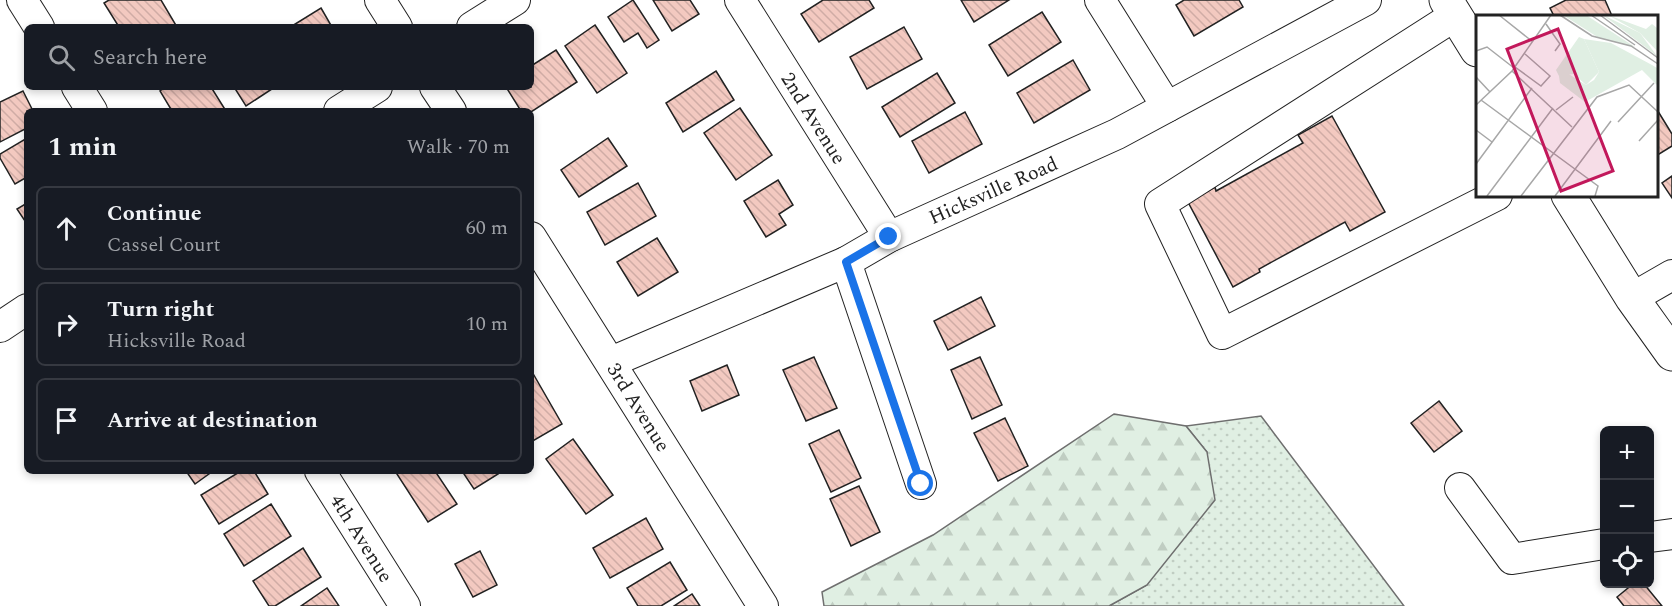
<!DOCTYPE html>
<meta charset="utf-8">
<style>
:root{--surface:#171b24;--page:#20242c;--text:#f1f3f6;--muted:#9ea1a6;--line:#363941}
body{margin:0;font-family:Spectral,serif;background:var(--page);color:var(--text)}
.controls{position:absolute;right:18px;bottom:18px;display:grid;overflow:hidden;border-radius:9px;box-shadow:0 3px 9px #0003}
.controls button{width:54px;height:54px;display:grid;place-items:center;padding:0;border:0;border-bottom:2px solid var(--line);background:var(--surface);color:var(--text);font:30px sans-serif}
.stop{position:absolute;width:18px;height:18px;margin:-14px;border:4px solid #1a73e8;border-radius:50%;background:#fff}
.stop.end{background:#1a73e8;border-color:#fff;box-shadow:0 2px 6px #0008}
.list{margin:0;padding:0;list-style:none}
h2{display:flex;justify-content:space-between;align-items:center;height:78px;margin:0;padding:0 24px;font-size:26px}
h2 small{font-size:20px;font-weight:400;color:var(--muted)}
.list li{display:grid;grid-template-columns:39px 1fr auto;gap:18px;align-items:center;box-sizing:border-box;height:84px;margin:0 12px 12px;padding:0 12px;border:2px solid var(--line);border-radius:9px}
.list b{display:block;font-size:22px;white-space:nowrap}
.list p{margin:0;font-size:20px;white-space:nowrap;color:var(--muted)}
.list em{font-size:20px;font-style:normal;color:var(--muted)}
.icon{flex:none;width:33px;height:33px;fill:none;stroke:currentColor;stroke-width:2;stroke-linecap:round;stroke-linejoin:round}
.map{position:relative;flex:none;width:1672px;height:606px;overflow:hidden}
.search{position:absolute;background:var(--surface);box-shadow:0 3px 9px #0003;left:24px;top:24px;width:510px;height:66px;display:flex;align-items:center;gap:15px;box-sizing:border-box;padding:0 21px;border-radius:9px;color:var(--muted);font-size:22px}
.panel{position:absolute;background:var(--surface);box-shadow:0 3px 9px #0003;left:24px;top:108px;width:510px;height:366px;border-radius:9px}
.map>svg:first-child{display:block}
.grass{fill:url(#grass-dots);stroke:#6f6f6f;stroke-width:1.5}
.forest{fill:url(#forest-firs);stroke:#6f6f6f;stroke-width:1.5}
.building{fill:url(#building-back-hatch);stroke:#222;stroke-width:1.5}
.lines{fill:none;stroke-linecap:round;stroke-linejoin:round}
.minor-casing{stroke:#222;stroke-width:32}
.major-casing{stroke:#222;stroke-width:35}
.minor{stroke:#fff;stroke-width:30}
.major{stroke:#fff;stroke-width:33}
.route{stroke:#1a73e8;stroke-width:8}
.labels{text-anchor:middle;stroke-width:4.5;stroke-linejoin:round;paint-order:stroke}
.street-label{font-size:20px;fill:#222;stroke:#fff}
.inset-road{fill:none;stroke:#a7a7a7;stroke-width:1.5}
.view{fill:#c2185b;fill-opacity:0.15;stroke:#c2185b;stroke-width:3}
.inset-edge{fill:none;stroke:#222;stroke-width:3}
</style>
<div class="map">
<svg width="1672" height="606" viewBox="0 0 1672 606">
<defs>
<pattern id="grass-dots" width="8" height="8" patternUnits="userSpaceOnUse" patternTransform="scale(1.5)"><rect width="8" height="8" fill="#e0efe3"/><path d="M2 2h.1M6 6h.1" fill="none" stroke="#c0cdc2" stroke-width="1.8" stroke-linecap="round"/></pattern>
<pattern id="forest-firs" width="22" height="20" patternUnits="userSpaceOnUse" patternTransform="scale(1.5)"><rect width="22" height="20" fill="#e0efe3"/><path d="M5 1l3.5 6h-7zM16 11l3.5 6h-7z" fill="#c0cdc2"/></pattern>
<pattern id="building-back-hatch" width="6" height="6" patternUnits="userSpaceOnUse" patternTransform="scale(1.5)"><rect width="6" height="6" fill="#f3c9c0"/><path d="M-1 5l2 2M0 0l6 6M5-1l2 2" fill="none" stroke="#d0aca5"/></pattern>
</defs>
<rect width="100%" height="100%" fill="#fff"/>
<!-- grass -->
<path class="grass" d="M1261 416 1404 606H1109L1147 585 1207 452 1186 426Z"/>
<!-- forest -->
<path class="forest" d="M1114 414 1186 426 1207 452 1215 500 1147 585 1109 606H824L822 592 933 535Z"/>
<!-- building -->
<g class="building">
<path d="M109 0H161L177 27H119L104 3Z"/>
<path d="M633 0 659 40 647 48 638 33 624 42 608 17Z"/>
<path d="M653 0H690L699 14 672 31Z"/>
<path d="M823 0H869L874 8 819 42 801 14Z"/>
<path d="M961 0H1009L974 22Z"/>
<path d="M1184 0H1239L1243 7 1194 36 1176 5Z"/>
<path d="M1566 0H1605L1612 16H1554L1550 8Z"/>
<path d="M321 8 332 27H292V26Z"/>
<path d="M1042 12 1061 42 1008 76 989 45Z"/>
<path d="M595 25 627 73 597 93 565 46Z"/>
<path d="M904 27 922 59 867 89 850 57Z"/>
<path d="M556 50 577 82 531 112 521 111 506 87H531V66Z"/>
<path d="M1073 60 1090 90 1034 123 1017 93Z"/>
<path d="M716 71 734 100 683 132 666 103Z"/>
<path d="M937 73 955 103 900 137 882 107Z"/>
<path d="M165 87H211L226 111H172L160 91Z"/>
<path d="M234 87H275L246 106Z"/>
<path d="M23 91 33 111H27V128L0 142V102Z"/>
<path d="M740 108 772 155 736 180 704 133Z"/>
<path d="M1656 108 1672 134V146L1656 156Z"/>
<path d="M965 112 982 144 929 173 912 141Z"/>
<path d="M1332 116 1385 212 1350 231 1345 222 1259 269 1260 272 1233 287 1188 202 1215 187 1216 191 1303 143 1298 135Z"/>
<path d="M27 138V177L15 184 0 158V154Z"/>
<path d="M608 138 627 166 579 197 561 170Z"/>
<path d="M1672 176V198L1662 183Z"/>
<path d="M778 180 793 205 779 214 786 225 766 237 744 201Z"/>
<path d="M638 183 656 216 605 245 587 212Z"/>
<path d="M27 203V224L17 209Z"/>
<path d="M657 238 678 272 638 296 617 262Z"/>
<path d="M981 297 995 326 948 350 934 321Z"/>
<path d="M814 357 837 408 806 421 783 370Z"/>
<path d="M980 357 1002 405 972 419 951 370Z"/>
<path d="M727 365 739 395 702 411 690 381Z"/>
<path d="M531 370 562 424 531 442Z"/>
<path d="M1439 401 1462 431 1434 452 1411 423Z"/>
<path d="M1005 418 1028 466 998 481 974 433Z"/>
<path d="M839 430 861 478 831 492 809 444Z"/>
<path d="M573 439 613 495 586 514 546 459Z"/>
<path d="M186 471H213L195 484Z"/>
<path d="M241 471H254L268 494 219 524 201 495Z"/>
<path d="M395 471H435L457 504 428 522Z"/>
<path d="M462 471H496L498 474 474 489Z"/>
<path d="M859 486 880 532 851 546 830 499Z"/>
<path d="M271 504 291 536 244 566 224 534Z"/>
<path d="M646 518 663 549 610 578 593 548Z"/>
<path d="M303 548 321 577 275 606H269L253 581Z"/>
<path d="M480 551 497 585 473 597 455 564Z"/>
<path d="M670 562 687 590 661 606H638L627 588Z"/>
<path d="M1633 584H1644L1662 606H1624L1617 597Z"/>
<path d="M327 588 339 606H301Z"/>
<path d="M692 594 700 606H674Z"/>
</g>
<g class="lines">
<!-- minor casing -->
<g class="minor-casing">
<g id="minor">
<path d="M22 0 39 27"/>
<path d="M380 0 397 27"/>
<path d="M740 0 889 237"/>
<path d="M1100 0 1167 107"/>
<path d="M1456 15 1160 204 1222 334 1497 195"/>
<path d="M472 27 515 0"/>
<path d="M77 87 92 111"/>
<path d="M435 87 451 111"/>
<path d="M339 111 377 87"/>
<path d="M531 237 763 606"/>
<path d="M846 262 921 484"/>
<path d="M1632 298 1672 275"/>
<path d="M0 327 27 309"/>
<path d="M611 362 846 262 889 237 1117 134 1366 0"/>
<path d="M320 471 405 606"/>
<path d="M1460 488 1512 559 1604 544"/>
<path d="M1650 537 1672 534"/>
</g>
</g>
<!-- major casing -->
<g class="major-casing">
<g id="major">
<path d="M1446 0 1477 50"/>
<path d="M1568 195 1632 298 1672 354"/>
</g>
</g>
<!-- minor -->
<use href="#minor" class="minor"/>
<!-- major -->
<use href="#major" class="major"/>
</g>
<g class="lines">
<!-- route -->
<path class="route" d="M889 237 846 262 921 484"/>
</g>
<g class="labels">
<!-- street labels -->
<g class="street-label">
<text transform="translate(814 118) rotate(58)" y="7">2nd Avenue</text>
<text transform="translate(993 190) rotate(-24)" y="7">Hicksville Road</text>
<text transform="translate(639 407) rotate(58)" y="7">3rd Avenue</text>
<text transform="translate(362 538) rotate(58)" y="7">4th Avenue</text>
</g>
</g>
<!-- overview -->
<g transform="translate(1476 15)">
<rect width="182" height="182" fill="#fff"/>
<path d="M87 0H110L159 32 123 23ZM127 0 164 18 181 41ZM103 22 108 24 123 57 110 70 98 59 83 61 80 55Z" fill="#e0efe3"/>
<path d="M132 0 170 14 176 9 181 13V36L164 18ZM108 24 135 28 176 50 181 53V70L166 55 109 87 84 68 83 61 88 56 110 70 118 65 123 57Z" fill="#e0efe3"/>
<path class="inset-road" d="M23 0 57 27M84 0 116 21 155 31 182 49M115 0 159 30M124 0 182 43M70 9 84 29 79 36M0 36 11 32 38 53M39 52 65 71 74 61 49 39M36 56 96 112M0 62 14 77M5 85 122 171 119 181M0 90 36 56 75 0M80 95 97 82M142 107 178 68M0 115 16 127M163 126 182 105M0 149 56 73M11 181 77 93M45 181 121 82 153 70 182 97M79 181 135 106"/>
<path class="view" d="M82 14 137 156 85 176 31 34Z"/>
<rect width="182" height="182" class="inset-edge"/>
</g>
</svg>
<div class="controls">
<button>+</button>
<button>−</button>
<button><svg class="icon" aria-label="locate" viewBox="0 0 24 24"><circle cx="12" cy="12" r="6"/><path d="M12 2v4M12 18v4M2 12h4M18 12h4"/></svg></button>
</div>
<div class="stop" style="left:921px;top:484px"></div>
<div class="stop end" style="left:889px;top:237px"></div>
<div class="search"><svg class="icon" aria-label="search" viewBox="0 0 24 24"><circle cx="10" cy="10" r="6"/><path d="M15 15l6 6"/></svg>Search here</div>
<section class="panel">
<h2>1 min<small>Walk · 70 m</small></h2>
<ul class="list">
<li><svg class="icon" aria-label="ahead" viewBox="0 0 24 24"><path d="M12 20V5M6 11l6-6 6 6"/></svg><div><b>Continue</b><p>Cassel Court</p></div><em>60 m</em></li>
<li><svg class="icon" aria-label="right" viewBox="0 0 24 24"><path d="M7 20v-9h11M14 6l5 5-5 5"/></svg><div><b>Turn right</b><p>Hicksville Road</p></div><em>10 m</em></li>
<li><svg class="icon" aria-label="arrive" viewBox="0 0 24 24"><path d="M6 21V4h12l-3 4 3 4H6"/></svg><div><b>Arrive at destination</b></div></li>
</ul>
</section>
</div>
